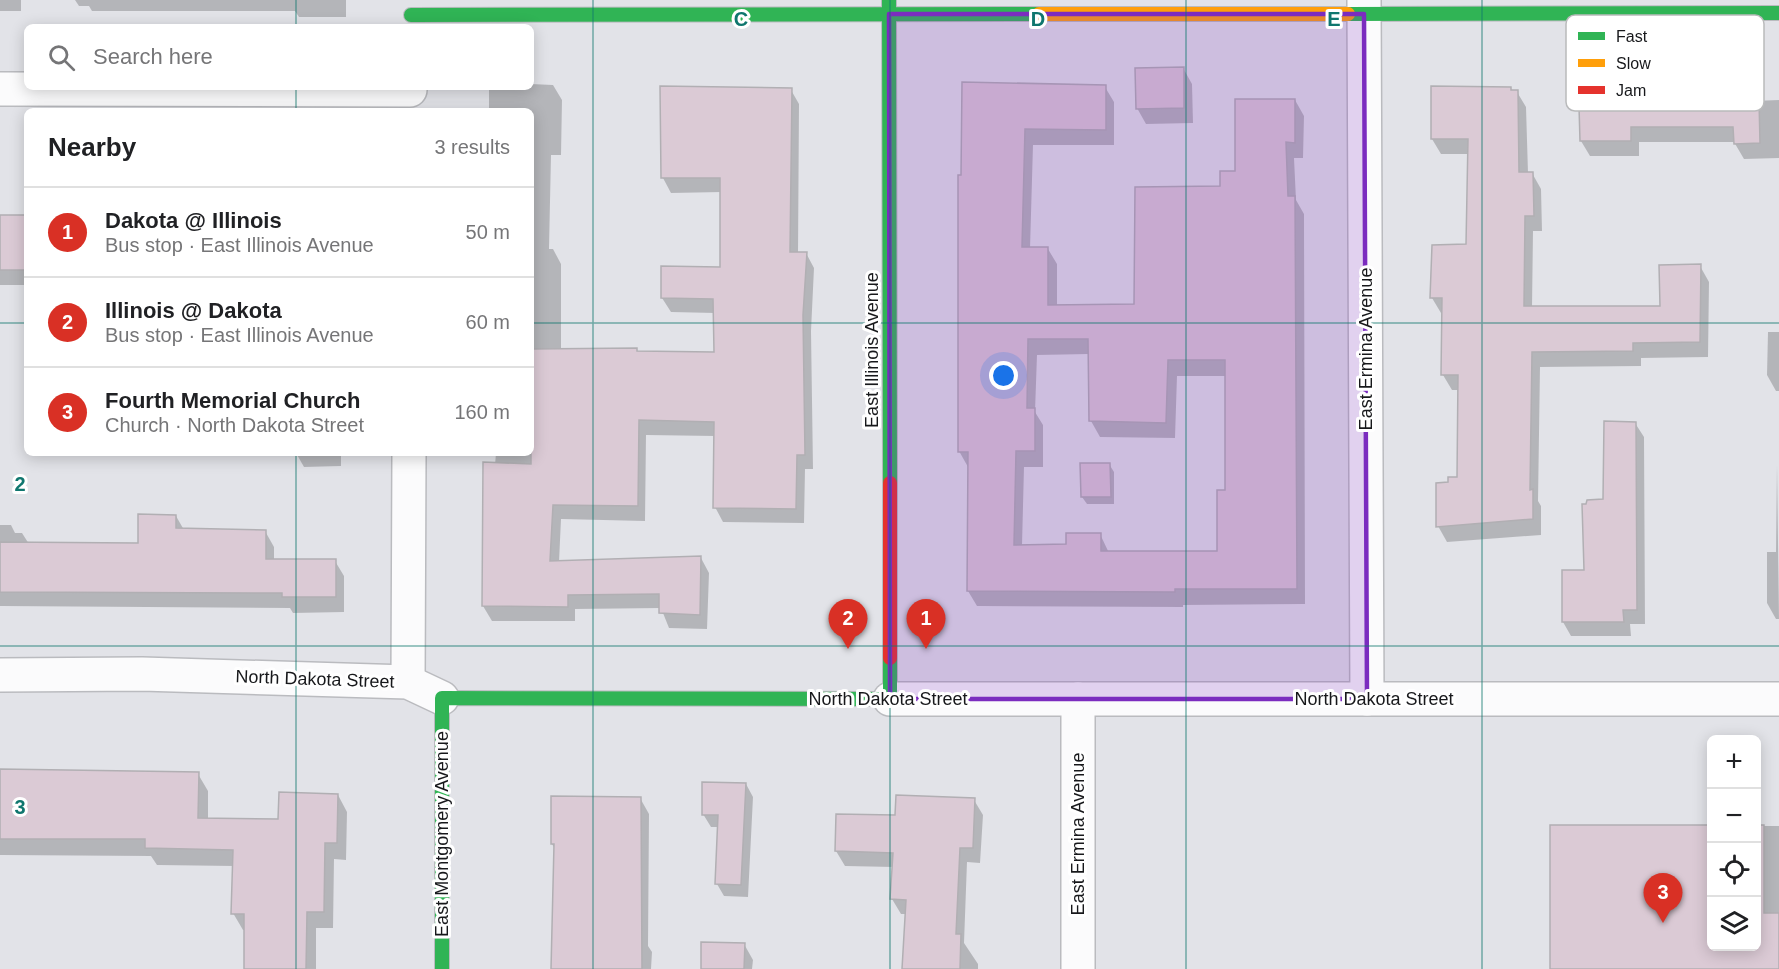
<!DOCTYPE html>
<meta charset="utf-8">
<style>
:root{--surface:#fff;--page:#f6f6f6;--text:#202124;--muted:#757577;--line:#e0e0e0;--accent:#d93025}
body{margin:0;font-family:Arial,sans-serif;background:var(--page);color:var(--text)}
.controls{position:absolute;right:18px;bottom:18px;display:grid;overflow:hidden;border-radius:9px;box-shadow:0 3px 15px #0003}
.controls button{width:54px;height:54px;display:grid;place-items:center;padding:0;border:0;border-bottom:2px solid var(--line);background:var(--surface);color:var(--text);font:30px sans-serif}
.you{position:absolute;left:1004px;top:376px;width:21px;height:21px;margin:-15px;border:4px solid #fff;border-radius:50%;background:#1a73e8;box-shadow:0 0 0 9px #1a73e833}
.badge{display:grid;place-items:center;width:39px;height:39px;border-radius:50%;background:var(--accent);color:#fff;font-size:20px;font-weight:700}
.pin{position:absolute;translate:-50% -50px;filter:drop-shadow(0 2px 3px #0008)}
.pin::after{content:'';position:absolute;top:32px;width:21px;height:18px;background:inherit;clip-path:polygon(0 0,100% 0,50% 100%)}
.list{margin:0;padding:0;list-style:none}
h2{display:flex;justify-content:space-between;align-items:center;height:78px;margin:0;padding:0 24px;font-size:26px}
h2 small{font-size:20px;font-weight:400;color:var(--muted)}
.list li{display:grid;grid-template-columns:39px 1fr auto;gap:18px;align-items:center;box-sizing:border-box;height:90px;padding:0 24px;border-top:2px solid var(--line)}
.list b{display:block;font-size:22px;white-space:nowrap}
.list p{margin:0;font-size:20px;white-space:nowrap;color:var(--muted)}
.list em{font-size:20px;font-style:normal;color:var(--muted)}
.icon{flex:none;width:33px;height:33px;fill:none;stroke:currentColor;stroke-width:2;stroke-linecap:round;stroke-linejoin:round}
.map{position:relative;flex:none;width:1779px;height:969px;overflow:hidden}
.search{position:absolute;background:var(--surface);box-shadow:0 3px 15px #0003;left:24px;top:24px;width:510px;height:66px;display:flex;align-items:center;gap:15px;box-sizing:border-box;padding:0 21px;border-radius:9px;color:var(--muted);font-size:22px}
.panel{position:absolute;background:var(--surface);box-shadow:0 3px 15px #0003;left:24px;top:108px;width:510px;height:348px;border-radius:9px}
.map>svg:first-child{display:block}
.shadow{fill:#0003;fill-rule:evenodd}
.building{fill:#dbcad5;stroke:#b1afb3;stroke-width:1.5;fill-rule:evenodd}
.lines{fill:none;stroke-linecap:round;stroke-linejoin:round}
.street-casing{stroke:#babbbf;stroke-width:36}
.fast-casing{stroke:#babbbf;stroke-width:16}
.slow-casing{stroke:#babbbf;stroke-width:16}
.jam-casing{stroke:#babbbf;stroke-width:16}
.street{stroke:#fbfbfc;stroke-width:33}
.fast{stroke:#30b455;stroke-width:14}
.slow{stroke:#ff9f0a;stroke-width:14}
.jam{stroke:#e5322d;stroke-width:14}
.marked{fill:#7b2cbf;fill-opacity:0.2;stroke:#7b2cbf;stroke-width:4.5;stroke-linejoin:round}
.grid{fill:none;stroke:#0f766e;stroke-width:1.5;stroke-opacity:0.55}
.labels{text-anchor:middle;stroke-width:6;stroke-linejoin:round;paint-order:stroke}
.street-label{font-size:18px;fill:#17181b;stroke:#fff}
.key{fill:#fff;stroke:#b9babb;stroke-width:1.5}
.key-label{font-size:16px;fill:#17181b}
.grid-label{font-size:20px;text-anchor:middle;font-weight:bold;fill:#0f766e;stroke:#fff;stroke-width:6;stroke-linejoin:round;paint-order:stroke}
</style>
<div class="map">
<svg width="1779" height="969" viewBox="0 0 1779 969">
<rect width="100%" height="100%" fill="#e2e3e8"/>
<!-- shadow -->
<g class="shadow">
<rect x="0" y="0" width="21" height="11"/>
<path d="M75 0H346V17H299L295 11H92L89 6H79Z"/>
<path d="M1183 68 1192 84 1193 123 1146 124 1137 108Z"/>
<path d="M1692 71 1701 86V103L1779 100V158L1744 159 1734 142H1639V156H1590L1581 141Z"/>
<path d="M964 83 1105 87 1114 102V145H1033L1030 249H1048L1057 264V306L1136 305 1221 188 1237 173 1295 100 1304 116 1303 158H1294L1296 200 1304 214 1305 604 1183 605V607L977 606 968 591V467L959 451ZM1089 354 1091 421 1100 437 1175 438 1177 376H1226V492L1218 553H1109L1100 534 1067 545 1022 546 1024 467H1043V425L1035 412 1037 355Z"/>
<path d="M531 84 553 85 562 100 561 155H551L549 249H553L561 264V350L636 349 638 352 715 353V313L671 312 662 298 722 268V192L671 193 663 178 662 87 791 90 799 104 798 254 806 253 814 268 811 331 813 469H805L804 523 723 522 715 507V436L646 435 645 521 561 519 559 562 701 558 709 573 707 629 669 628 661 608 575 609V621H492L483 606 496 453H531V111H489V87H531Z"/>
<path d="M1510 89 1517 92 1526 107 1528 173H1532L1541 189 1542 231H1533L1532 308 1661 307 1700 266 1709 282 1708 357 1641 358V366L1540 367 1538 501 1541 506V535L1447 542 1438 526 1449 484 1458 479 1459 390H1452L1443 375V313H1441L1432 298 1467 246 1469 154H1441L1432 139Z"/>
<rect x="0" y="216" width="27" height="69"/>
<path d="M1768 332H1779V391H1776L1767 375Z"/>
<path d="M1635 423 1644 437 1645 624H1630L1631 636H1571L1563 622 1585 572 1604 500Z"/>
<path d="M296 453H341V466L304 467Z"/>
<path d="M1109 464 1114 472V504H1087L1082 497Z"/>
<path d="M1777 464 1779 619H1776L1767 603V552H1776Z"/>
<path d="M176 516 184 530 265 531 274 547V561H335L344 576V612L293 613 290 608 0 606V525H11L15 533H22L29 544 140 545Z"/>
<path d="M0 769 198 774 208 791V820L280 821 338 795 347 812 346 860 334 859 333 928H316V969H246V930H243L233 913 234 866 157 865 151 856 0 855Z"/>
<path d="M746 784 753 797 748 897 724 896 717 884 719 827H711L703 814Z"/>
<path d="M640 798 649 814 648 946 652 952 651 969H554L555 915 552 910 555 849 552 844Z"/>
<path d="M974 800 983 815 980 863 967 862 964 943 978 964V969H904L907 914H901L892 899 894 867 845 866 836 851 896 816Z"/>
<path d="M1756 826H1779V969H1551L1712 946H1756Z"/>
<path d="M744 944 753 960 752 969H706Z"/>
</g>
<!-- building -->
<g class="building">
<path d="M1184 67V108L1136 109 1135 68Z"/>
<path d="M1693 69V101L1759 100 1760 143 1734 144 1733 127H1631V141H1580L1578 71Z"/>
<path d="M962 82 1106 85V130L1025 129 1022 247H1048V305L1134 304 1135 187 1220 186V171H1235V99H1295V143L1286 142 1288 196H1295L1297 589H1175V592L967 591 968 452H958V175H961ZM1028 339H1088L1089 421 1166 423 1168 360H1225V490H1217V551H1101V533H1066V544L1014 545 1016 451H1035V408H1027Z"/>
<path d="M660 86 792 88 790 252H807L803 315 805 455H797L796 509 713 508 714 422 639 420 638 506 553 505 550 561 701 556 700 615 659 613V594L568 595V607L482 606 483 462 531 464V349L637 348V351L714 352 713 299 661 298V266L720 267V178H661Z"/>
<path d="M1431 86 1511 87V90H1518L1519 172H1533L1534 216H1525L1524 306H1660L1659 265 1701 264 1700 342 1633 343V351L1532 352 1530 490 1533 489V519L1436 527V483L1448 482V477H1457L1458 375H1441L1442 298H1430L1432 245 1466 244 1468 139H1431Z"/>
<rect x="0" y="215" width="27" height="55"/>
<path d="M1604 421 1636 422 1637 610H1623L1624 622H1562V570H1584L1582 504H1586L1587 500 1603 499Z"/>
<path d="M1080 463H1110L1111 497H1081Z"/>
<path d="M138 514 176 515V528L266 530V559H336V597H282V593L0 592V542L138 543Z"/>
<path d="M0 769 199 772 198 818 278 819 279 792 338 794 337 843H325L324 912H307L306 969H244V914H231L233 850 145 848V839H0Z"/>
<path d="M702 782 746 783 741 885 715 884 718 815H702Z"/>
<path d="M896 795 975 798 973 848H960L956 934H961L960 969H902L906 900 890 899 893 853 835 851 836 814 895 815Z"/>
<path d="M551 796 641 797 642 969H551L554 844H551Z"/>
<path d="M1550 825H1712V946H1756V825H1764V913H1779V969H1550Z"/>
<path d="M701 942 745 943 744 969H701Z"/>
</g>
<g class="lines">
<!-- street casing -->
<g class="street-casing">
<g id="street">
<path d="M1364 0 1367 699"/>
<path d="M0 89 410 90"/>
<path d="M0 675 142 674 408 682 442 698"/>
<path d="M408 682 409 453"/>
<path d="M890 699H1779"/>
<path d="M1078 699V969"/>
</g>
</g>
<!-- fast casing -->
<g class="fast-casing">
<g id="fast">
<path d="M889 0 890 483"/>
<path d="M1348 14 1779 13"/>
<path d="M411 15 1039 14"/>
<path d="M442 969V698L890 699V658"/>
</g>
</g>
<!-- slow casing -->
<g class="slow-casing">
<path id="slow" d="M1039 14H1348"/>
</g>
<!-- jam casing -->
<g class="jam-casing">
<path id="jam" d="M890 483V658"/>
</g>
<!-- street -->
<use href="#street" class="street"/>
<!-- fast -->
<use href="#fast" class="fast"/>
<!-- slow -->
<use href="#slow" class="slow"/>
<!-- jam -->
<use href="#jam" class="jam"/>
</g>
<!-- marked area -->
<path class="marked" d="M889 14H1364L1367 699H890Z"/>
<!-- grid -->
<path class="grid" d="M296 0V27M593 0V969M890 0V969M1186 0V969M1482 0V969M296 87V111M0 323H27M531 323H1779M296 453V969M0 646H1779"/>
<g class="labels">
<!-- street labels -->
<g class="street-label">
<text transform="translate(1366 349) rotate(-90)" y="6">East Ermina Avenue</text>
<text transform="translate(872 350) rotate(-90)" y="6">East Illinois Avenue</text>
<text transform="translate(315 679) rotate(2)" y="6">North Dakota Street</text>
<text x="888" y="705">North Dakota Street</text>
<text x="1374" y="705">North Dakota Street</text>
<text transform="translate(442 834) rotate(-90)" y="6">East Montgomery Avenue</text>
<text transform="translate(1078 834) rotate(-90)" y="6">East Ermina Avenue</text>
</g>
</g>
<!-- legend -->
<rect x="1566" y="15" width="198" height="96" rx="9" class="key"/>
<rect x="1578" y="32" width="27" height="8" fill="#30b455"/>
<rect x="1578" y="59" width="27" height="8" fill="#ff9f0a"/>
<rect x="1578" y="86" width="27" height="8" fill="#e5322d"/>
<g class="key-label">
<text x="1616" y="42">Fast</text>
<text x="1616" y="69">Slow</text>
<text x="1616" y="96">Jam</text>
</g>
<g class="grid-label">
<text x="741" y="26">C</text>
<text x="1038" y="26">D</text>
<text x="1334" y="26">E</text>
<text x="20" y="491">2</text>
<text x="20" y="814">3</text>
</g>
</svg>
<div class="controls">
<button>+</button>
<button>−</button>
<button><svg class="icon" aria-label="locate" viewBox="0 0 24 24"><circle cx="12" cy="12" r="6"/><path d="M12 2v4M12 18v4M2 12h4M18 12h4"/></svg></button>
<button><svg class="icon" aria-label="layers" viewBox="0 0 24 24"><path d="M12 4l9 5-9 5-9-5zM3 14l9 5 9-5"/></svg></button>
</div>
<div class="you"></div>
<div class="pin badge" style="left:926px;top:649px">1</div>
<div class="pin badge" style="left:848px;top:649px">2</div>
<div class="pin badge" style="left:1663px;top:923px">3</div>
<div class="search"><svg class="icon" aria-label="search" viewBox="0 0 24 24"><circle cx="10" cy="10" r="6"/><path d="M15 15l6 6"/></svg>Search here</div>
<section class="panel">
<h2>Nearby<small>3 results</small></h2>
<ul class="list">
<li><span class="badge">1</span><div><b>Dakota @ Illinois</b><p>Bus stop · East Illinois Avenue</p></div><em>50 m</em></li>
<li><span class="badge">2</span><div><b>Illinois @ Dakota</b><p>Bus stop · East Illinois Avenue</p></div><em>60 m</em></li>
<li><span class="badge">3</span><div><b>Fourth Memorial Church</b><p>Church · North Dakota Street</p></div><em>160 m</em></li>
</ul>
</section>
</div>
